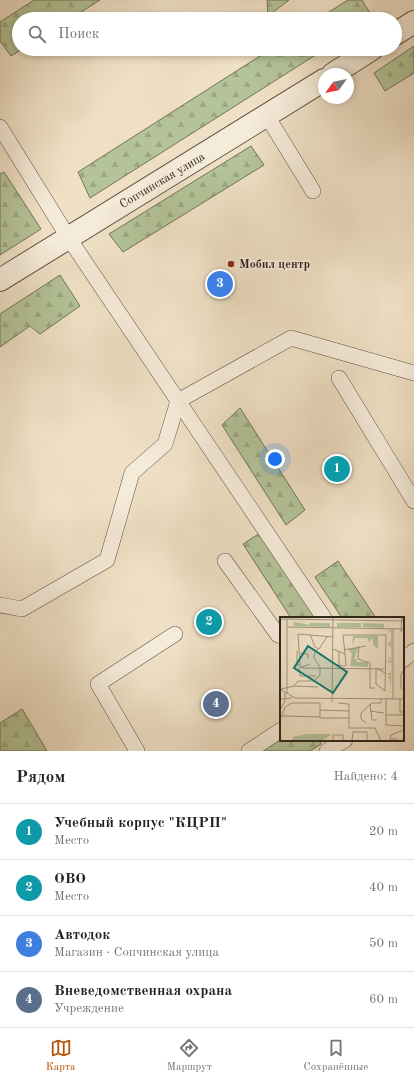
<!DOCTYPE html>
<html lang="ru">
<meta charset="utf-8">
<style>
:root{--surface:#fff;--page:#f2f2f2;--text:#202124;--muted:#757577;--line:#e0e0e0;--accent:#b45309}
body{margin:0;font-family:"Old Standard TT",serif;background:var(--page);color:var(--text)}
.compass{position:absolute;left:318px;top:68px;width:36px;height:36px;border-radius:50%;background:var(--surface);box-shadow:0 2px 6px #0003;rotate:237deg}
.you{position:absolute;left:275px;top:459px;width:14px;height:14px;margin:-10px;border:3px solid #fff;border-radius:50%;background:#1a73e8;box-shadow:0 0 0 6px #1a73e833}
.badge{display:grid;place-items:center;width:26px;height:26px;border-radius:50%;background:var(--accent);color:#fff;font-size:13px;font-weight:700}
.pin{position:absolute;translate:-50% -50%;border:2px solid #fff;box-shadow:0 1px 4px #0006}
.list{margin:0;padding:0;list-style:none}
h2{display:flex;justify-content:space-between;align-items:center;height:52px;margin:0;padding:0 16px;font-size:17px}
h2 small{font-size:13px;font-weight:400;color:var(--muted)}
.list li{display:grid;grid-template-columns:26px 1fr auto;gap:12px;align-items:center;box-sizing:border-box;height:56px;padding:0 16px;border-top:1px solid var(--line)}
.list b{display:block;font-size:15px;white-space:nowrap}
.list p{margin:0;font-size:13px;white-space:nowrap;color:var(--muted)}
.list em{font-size:13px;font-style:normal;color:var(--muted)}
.icon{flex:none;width:22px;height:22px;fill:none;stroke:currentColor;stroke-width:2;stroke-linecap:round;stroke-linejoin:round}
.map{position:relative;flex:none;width:414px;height:751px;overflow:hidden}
.search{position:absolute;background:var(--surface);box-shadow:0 2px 6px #0003;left:12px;right:12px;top:12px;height:44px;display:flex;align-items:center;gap:10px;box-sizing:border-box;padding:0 14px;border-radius:22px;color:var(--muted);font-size:15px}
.sheet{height:276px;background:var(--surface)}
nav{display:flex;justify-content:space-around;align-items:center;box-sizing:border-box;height:56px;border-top:1px solid var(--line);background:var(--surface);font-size:11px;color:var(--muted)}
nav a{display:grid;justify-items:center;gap:2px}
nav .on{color:var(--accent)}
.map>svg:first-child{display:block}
.forest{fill:url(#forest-firs);stroke:#72745a}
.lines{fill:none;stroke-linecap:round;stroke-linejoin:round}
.service-casing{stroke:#5f5346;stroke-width:16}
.tertiary-casing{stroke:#5f5346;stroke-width:24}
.service{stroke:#f5ebd9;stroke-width:15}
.tertiary{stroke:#f5ebd9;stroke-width:22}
.poi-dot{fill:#8f2418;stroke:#f5ebd9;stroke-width:1.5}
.labels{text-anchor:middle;stroke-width:3.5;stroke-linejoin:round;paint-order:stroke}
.street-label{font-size:12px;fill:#2f241c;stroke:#f5ebd9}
.poi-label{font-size:12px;font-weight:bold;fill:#2f241c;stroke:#f5ebd9;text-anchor:start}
.inset-road{fill:none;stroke:#a29581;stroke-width:1}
.view{fill:#0f766e;fill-opacity:0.15;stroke:#0f766e;stroke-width:2}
.inset-edge{fill:none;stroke:#2f241c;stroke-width:2}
</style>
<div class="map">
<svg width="414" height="751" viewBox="0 0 414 751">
<defs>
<pattern id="forest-firs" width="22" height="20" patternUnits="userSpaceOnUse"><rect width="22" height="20" fill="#b4c398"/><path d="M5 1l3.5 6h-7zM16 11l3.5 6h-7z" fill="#9ba782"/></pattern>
</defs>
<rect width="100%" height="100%" fill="#efe0c5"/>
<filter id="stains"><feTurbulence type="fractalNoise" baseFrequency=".005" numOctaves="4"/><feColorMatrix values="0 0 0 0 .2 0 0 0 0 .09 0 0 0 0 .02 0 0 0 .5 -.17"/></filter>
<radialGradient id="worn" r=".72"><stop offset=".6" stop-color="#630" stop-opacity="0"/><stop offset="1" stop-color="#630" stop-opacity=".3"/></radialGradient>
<!-- forest -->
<g class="forest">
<path d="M34 0H100L70 19H19V49H22L11 56 0 41V22Z"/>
<path d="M267 0H289L268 16Z"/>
<path d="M348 0H362L373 18 318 19Z"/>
<path d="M414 46V73L385 91 374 73Z"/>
<path d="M271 49H325L90 198 78 172Z"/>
<path d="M251 146 264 165 123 252 109 234Z"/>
<path d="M4 172 41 229 0 255V174Z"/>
<path d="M60 275 80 306 40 334 30 326 0 347V314Z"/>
<path d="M240 408 305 510 286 525 222 425Z"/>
<path d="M260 533 315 618H291L243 544Z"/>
<path d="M338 561 376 618H342L315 577Z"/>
<path d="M22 709 47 751H0V723Z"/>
<path d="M281 739V740H319L321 744 310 751H261Z"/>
</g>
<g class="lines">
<!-- service casing -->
<g class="service-casing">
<g id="service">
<path d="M267 116 313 191"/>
<path d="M0 127 68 237 324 618"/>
<path d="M339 378 414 501"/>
<path d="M225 561 278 635 281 636"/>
<path d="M0 605 22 609 107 560 132 473 165 444 178 401 291 338 414 373"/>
<path d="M403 660 414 651"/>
<path d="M137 751 98 684 175 634"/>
<path d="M249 751 281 730"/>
<path d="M327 751 345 740"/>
</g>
</g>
<!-- tertiary casing -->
<g class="tertiary-casing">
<g id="tertiary">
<path d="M395 34 414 22"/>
<path d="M333 74 372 49"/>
<path d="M0 280 324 80"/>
</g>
</g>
<!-- service -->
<use href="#service" class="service"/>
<!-- tertiary -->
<use href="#tertiary" class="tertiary"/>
</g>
<!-- markers -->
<circle class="poi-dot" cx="231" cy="264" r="4"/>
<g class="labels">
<!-- street labels -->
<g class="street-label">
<text transform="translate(162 180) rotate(-31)" y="4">Сопчинская улица</text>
</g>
<!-- poi labels -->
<g class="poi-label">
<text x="239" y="268">Мобил центр</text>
</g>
</g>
<!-- overview -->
<g transform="translate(280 617)">
<rect width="124" height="124" fill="#efe0c5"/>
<path d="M14 5 30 8V6H50V10L14 9ZM57 6H81V10H57ZM83 6 104 7V11L83 10ZM107 13H112L111 72 110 62 107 60 111 59 106 56H111V46L107 45 112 42H108L111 40V30L107 27H111L107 25H111V15ZM73 19H98V32L93 28V21L89 25 87 21H75L72 29ZM79 30 74 42H77L76 45H88V50L70 49 72 37 68 32ZM26 117H50L51 118 41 124H12L13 120Z" fill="#b4c398"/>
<path class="inset-road" d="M0 2 124 4M7 10 124 12M121 15 122 0M30 17 35 30 39 32 47 20M53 20 18 17 20 48 23 51 105 52M79 29 78 42 90 46V71H95M53 32 65 37 66 48 63 50M64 33 86 29M17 34V48H20M59 35V48L63 49M20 36 28 37V42M65 37 63 18H106L105 74 96 67V51L105 56M30 47 19 51 20 59H36M38 70 14 69 18 64H34L40 58V50L34 41 35 35 38 32M0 72 15 81 124 82M1 72 14 69M121 72V57L124 53M7 76V2M0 82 12 81M106 82V108L124 109M113 82V12M120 82V95H124M52 85 53 0M58 86 69 87V94M92 86H101V82M90 87 92 103H97M0 93 5 84V75M90 94 104 96M105 98H124M2 99 5 90 12 86H40V93M0 101 2 99 40 100M69 101H40V93L69 94V111H95L101 124M86 106 81 102V96L92 86M117 122H110L111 118 123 113M53 124V118H63V124M72 124 73 115H87V124M123 124 124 111"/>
<path class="view" d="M28 29 67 55 53 76 14 51Z"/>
<rect width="124" height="124" class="inset-edge"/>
</g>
<rect width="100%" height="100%" filter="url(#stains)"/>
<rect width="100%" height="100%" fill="url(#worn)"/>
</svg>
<svg class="compass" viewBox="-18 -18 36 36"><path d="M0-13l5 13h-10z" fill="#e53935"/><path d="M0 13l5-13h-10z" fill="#757577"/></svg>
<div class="you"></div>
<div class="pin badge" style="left:337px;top:469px;background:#0f9aa8">1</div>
<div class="pin badge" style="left:209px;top:622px;background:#0f9aa8">2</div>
<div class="pin badge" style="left:220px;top:284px;background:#3f7fe0">3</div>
<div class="pin badge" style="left:216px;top:704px;background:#5c6f8a">4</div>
<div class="search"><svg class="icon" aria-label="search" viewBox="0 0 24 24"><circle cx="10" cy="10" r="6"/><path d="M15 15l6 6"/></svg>Поиск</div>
</div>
<section class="sheet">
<h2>Рядом<small>Найдено: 4</small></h2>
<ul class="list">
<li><span class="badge" style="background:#0f9aa8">1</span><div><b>Учебный корпус &quot;КЦРП&quot;</b><p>Место</p></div><em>20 m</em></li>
<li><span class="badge" style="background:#0f9aa8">2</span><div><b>ОВО</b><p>Место</p></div><em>40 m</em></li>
<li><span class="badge" style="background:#3f7fe0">3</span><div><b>Автодок</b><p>Магазин · Сопчинская улица</p></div><em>50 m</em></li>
<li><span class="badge" style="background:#5c6f8a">4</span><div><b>Вневедомственная охрана</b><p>Учреждение</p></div><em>60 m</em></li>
</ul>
</section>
<nav>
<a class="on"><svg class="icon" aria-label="map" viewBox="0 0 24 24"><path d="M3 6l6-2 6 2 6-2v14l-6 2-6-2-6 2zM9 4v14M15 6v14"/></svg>Карта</a>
<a><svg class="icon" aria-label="directions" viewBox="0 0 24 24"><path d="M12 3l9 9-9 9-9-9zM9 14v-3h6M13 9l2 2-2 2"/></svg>Маршрут</a>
<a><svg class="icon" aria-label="saved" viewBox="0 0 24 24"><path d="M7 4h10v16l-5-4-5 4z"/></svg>Сохранённые</a>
</nav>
